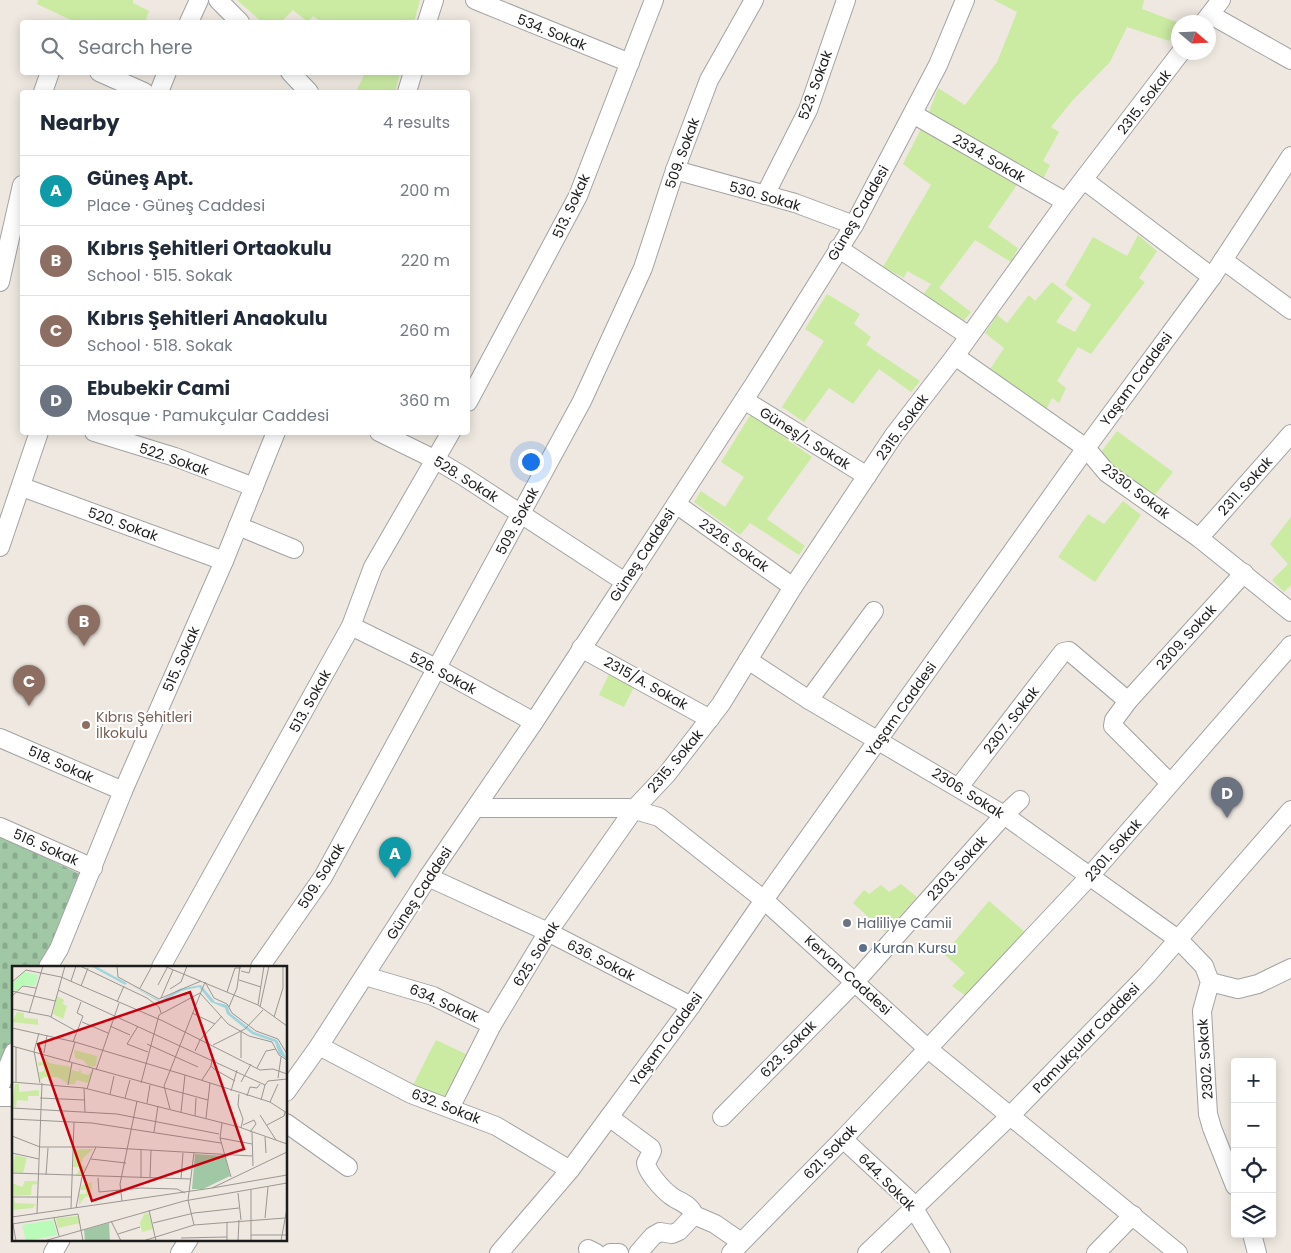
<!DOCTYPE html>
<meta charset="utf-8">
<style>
:root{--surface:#fff;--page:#f6f6f7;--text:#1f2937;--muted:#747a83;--line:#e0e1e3;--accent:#c7000d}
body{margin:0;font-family:Poppins,sans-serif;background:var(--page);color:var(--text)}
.controls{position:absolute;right:15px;bottom:15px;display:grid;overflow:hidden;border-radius:5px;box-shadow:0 2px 12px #0003}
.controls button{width:45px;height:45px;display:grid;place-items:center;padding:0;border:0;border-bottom:1px solid var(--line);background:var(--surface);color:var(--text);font:25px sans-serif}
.compass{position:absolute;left:1171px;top:15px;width:45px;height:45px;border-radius:50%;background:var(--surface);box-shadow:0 2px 12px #0003;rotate:109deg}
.you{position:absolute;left:530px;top:461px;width:18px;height:18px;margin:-12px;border:4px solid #fff;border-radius:50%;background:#1a73e8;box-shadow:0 0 0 8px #1a73e833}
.badge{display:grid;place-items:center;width:32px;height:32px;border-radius:50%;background:var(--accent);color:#fff;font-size:16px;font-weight:700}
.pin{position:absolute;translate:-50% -41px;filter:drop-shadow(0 1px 2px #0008)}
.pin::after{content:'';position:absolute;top:26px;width:18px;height:15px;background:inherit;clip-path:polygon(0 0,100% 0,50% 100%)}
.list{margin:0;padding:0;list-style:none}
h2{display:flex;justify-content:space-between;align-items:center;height:65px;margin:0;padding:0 20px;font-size:21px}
h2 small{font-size:16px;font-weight:400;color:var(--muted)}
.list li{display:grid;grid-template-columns:32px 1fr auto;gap:15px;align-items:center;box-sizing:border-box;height:70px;padding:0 20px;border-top:1px solid var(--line)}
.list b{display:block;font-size:19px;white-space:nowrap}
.list p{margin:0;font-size:16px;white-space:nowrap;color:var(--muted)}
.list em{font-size:16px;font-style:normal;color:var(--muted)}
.icon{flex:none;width:28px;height:28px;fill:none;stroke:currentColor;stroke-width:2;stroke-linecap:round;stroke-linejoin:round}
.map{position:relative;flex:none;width:1291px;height:1253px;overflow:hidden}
.search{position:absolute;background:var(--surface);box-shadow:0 2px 12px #0003;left:20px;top:20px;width:450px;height:55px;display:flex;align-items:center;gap:12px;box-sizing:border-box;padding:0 18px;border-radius:5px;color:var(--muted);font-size:19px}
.panel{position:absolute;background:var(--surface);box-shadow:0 2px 12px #0003;left:20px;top:90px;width:450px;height:345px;border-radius:5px}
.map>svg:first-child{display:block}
.grass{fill:#cbeba3}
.cemetery{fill:url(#cemetery-stones)}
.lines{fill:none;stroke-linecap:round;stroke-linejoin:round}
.minor-casing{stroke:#a3a3a3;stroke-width:20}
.minor{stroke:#fff;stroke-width:18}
.education-dot{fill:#8d6e63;stroke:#fff;stroke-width:2}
.worship-dot{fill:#6b7280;stroke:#fff;stroke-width:2}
.service-dot{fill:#5c6f8a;stroke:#fff;stroke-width:2}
.labels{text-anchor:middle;stroke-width:4;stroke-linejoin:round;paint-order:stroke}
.street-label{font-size:14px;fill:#1c1c1c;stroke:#fff}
.education-label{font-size:14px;fill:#785e54;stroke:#fff;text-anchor:start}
.worship-label{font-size:14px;fill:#5b616d;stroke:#fff;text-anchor:start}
.service-label{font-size:14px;fill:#4e5e75;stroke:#fff;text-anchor:start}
.inset-river{fill:none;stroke:#9ed4de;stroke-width:2.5}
.inset-road{fill:none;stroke:#9a9692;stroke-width:1}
.view{fill:#c7000d;fill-opacity:0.15;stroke:#c7000d;stroke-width:2.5}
.inset-edge{fill:none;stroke:#1c1c1c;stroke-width:2.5}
</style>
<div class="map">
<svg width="1291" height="1253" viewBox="0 0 1291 1253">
<defs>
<pattern id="cemetery-stones" width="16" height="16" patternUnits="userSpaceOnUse" patternTransform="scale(1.25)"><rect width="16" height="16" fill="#a0c8a4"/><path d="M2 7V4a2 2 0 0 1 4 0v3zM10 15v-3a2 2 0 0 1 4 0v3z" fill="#89ab8d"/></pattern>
</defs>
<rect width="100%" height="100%" fill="#eee8e0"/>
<!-- grass -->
<g class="grass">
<path d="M38 0H133V3L149 11 145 22H91L85 20 84 22H75L37 4Z"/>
<path d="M237 0H420L414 22H322L313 16 308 22 293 10 281 22H262Z"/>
<path d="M994 0H1144L1142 9 1177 22 1169 41 1127 27 1110 62 1072 101 1051 127 1059 132 1043 161 1050 165 1043 179 928 115 938 88 965 105 997 62 1017 12Z"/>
<path d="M365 73H400L395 92H356Z"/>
<path d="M922 127 1018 183 988 227 1018 248 1011 262 975 240 939 288 971 312 960 325 922 296 931 284 907 271 904 278 883 267 931 185 903 164Z"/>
<path d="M1138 235 1157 251 1139 278 1145 282 1091 354 1078 347 1057 381 1066 388 1059 403 1052 398 1045 412 987 374 1004 348 985 333 997 315 1007 323 1029 295 1035 301 1052 282 1073 298 1056 322 1075 332 1091 305 1065 285 1093 237 1127 256Z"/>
<path d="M827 294 860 314 854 324 871 337 866 345 920 381 911 392 879 369 853 404 829 388 804 422 782 407 824 341 805 329Z"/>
<path d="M751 414 812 457 767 519 805 546 799 555 750 523 740 535 694 502 701 491 725 507 744 477 721 462Z"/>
<path d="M1117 431 1173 472 1154 496 1098 456Z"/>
<path d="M1123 501 1141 515 1095 582 1058 557 1088 514 1104 524Z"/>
<path d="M1291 517V585L1284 592 1272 580 1288 564 1270 544Z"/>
<path d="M611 670 636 683 624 707 599 695Z"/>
<path d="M901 884 917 897 885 932 853 903 864 890 869 894 881 885 889 892Z"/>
<path d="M989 901 1026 933 967 997 952 986 965 973 944 954Z"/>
<path d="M436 1040 468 1055 443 1100 412 1087Z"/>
</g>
<!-- cemetery -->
<path class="cemetery" d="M0 836 84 876 41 967H14V1036L0 1071Z"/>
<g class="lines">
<!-- minor casing -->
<g class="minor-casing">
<g id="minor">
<path d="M218 0 240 22"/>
<path d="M475 0 630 63"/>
<path d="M1211 15 1291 60"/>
<path d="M189 22 199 0"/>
<path d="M427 22 434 0"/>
<path d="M1204 22 1221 0"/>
<path d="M99 72 144 92"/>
<path d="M290 72 309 92"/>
<path d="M43 92 50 72"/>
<path d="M159 92 167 72"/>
<path d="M407 92 413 72"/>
<path d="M913 114 1066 202"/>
<path d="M675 170 795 203 854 225"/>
<path d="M1084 180 1212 277"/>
<path d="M765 195 808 110 846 0"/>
<path d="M838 248 969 336"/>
<path d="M1223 260 1291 310"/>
<path d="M0 282 22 185"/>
<path d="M955 356 1086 448 1107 473 1199 538 1291 612"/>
<path d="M744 400 867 476"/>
<path d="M468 402 578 196 654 0"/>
<path d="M94 432 175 457 254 487"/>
<path d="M379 432 436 460 463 476 625 582"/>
<path d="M22 487 224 561"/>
<path d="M676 504 793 587"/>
<path d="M238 526 294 549"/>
<path d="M1199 538 1291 434"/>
<path d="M0 547 39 432"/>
<path d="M351 626 438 669 534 722"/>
<path d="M581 648 710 719"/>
<path d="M748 660 809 700 1004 815 1179 940 1204 966 1210 982 1202 1011 1208 1114 1212 1128 1235 1186"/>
<path d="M809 700 874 611"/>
<path d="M1128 701 1244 573"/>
<path d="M0 738 123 791"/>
<path d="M959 787 1063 652 1069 651 1128 701 1114 720 1113 726 1170 783"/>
<path d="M476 808H628L659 817 764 900 927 1048 1178 1253"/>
<path d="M0 827 93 868"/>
<path d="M428 877 548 932 691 1006"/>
<path d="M48 967 59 949 123 791 224 561 276 432"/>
<path d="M161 967 351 626 373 567 451 432"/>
<path d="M260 967 323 877 582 401 643 268 675 170 709 80 754 0"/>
<path d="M365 976 433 996 492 1025"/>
<path d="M1210 982 1238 989 1258 984 1291 968"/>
<path d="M319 1046 411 1094 496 1126 570 1170"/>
<path d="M0 1086 14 1052"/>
<path d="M286 1092 319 1046 428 877 534 722 755 383 854 225 938 65 965 0"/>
<path d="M0 1097H14"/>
<path d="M450 1108 492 1025 548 932 635 808 667 774 721 704 793 587 894 435 955 356 1066 202 1181 52"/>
<path d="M609 1117 651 1148 652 1151 646 1163C647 1172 662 1189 670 1195 678 1202 690 1203 694 1215"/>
<path d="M722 1117 855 982 1004 815 1020 800"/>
<path d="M286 1123 348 1167"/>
<path d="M843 1139 908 1199 941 1253"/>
<path d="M1252 1234 1257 1253"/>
<path d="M588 1249 596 1253"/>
<path d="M53 1253 61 1239"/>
<path d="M180 1253 189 1239"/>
<path d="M499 1253 570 1170 691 1006 764 900 1086 448 1212 277 1291 156"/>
<path d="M610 1253H619"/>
<path d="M638 1253 653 1236 660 1232 672 1234 679 1231 694 1215 715 1224 741 1242"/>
<path d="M731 1253 843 1139 1089 877 1291 645"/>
<path d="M867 1253 1010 1116 1147 975 1291 810"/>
<path d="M1096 1253 1133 1215"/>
</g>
</g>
<!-- minor -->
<use href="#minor" class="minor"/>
</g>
<!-- markers -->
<circle class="education-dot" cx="86" cy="725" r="5"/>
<circle class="worship-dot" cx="847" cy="923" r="5"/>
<circle class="service-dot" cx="863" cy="948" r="5"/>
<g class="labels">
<!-- street labels -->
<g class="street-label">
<text transform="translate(552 32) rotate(22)" y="5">534. Sokak</text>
<text transform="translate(815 85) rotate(-70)" y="5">523. Sokak</text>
<text transform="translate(1144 102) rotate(-52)" y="5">2315. Sokak</text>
<text transform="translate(682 153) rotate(-70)" y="5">509. Sokak</text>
<text transform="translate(989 158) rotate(30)" y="5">2334. Sokak</text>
<text transform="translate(765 196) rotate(16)" y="5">530. Sokak</text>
<text transform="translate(571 206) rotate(-65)" y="5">513. Sokak</text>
<text transform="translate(858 213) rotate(-60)" y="5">Güneş Caddesi</text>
<text transform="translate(1136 379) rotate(-54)" y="5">Yaşam Caddesi</text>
<text transform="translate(902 427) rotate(-54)" y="5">2315. Sokak</text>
<text transform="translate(805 438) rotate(32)" y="5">Güneş/1. Sokak</text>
<text transform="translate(174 459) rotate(19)" y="5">522. Sokak</text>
<text transform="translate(466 479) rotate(32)" y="5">528. Sokak</text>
<text transform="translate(1245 486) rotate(-48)" y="5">2311. Sokak</text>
<text transform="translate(1136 491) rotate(37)" y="5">2330. Sokak</text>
<text transform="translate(517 521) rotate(-62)" y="5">509. Sokak</text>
<text transform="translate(123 524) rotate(20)" y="5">520. Sokak</text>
<text transform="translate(734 545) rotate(35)" y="5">2326. Sokak</text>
<text transform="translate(642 555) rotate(-57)" y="5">Güneş Caddesi</text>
<text transform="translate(1186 637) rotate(-48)" y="5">2309. Sokak</text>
<text transform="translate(181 659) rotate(-66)" y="5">515. Sokak</text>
<text transform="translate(443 673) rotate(28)" y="5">526. Sokak</text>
<text transform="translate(646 683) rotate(29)" y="5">2315/A. Sokak</text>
<text transform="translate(310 701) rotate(-61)" y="5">513. Sokak</text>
<text transform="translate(901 709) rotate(-55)" y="5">Yaşam Caddesi</text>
<text transform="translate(1011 720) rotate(-52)" y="5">2307. Sokak</text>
<text transform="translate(675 761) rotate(-50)" y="5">2315. Sokak</text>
<text transform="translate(61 764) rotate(24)" y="5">518. Sokak</text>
<text transform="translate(968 793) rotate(32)" y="5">2306. Sokak</text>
<text transform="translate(46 847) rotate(24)" y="5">516. Sokak</text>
<text transform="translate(1113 850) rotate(-49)" y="5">2301. Sokak</text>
<text transform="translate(957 868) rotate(-48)" y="5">2303. Sokak</text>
<text transform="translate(321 876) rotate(-58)" y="5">509. Sokak</text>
<text transform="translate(419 893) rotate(-57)" y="5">Güneş Caddesi</text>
<text transform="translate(536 954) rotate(-58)" y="5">625. Sokak</text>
<text transform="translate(601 960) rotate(27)" y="5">636. Sokak</text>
<text transform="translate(848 975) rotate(42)" y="5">Kervan Caddesi</text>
<text transform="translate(444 1003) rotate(24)" y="5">634. Sokak</text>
<text transform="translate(1086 1038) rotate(-46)" y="5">Pamukçular Caddesi</text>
<text transform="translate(666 1039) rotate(-54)" y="5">Yaşam Caddesi</text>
<text transform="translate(788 1049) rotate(-46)" y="5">623. Sokak</text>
<text transform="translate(1205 1059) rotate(-94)" y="5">2302. Sokak</text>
<text transform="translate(446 1106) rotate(21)" y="5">632. Sokak</text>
<text transform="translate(830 1152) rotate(-46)" y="5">621. Sokak</text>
<text transform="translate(887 1182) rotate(45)" y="5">644. Sokak</text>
</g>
<!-- education labels -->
<g class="education-label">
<text x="96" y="722">Kıbrıs Şehitleri<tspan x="96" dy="16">İlkokulu</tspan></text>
</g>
<!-- worship labels -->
<g class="worship-label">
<text x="857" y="928">Haliliye Camii</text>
</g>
<!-- service labels -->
<g class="service-label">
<text x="873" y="953">Kuran Kursu</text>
</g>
</g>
<!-- overview -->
<g transform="translate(12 966)">
<rect width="275" height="275" fill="#eee8e0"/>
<path d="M45 30 52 34 51 38 55 40 51 53 41 48ZM5 46 12 47V52L26 53V59L0 56ZM62 84 85 90 84 100 77 101 71 94 63 92ZM34 91 37 97 59 101 56 118 46 111H40L36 115 37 111H32L28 114 27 106 32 105 31 99 26 100V96H34ZM68 101 69 107 76 109 80 105 76 117 64 114 63 118H57L60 104 67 106ZM3 118H7V126L27 124V130H16V135L5 134 4 141 0 140ZM76 183H81L71 192 69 199 73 201 69 210H64L68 201H61L62 184ZM3 189 15 192 11 207 0 206V192L2 196ZM13 215H25V218L20 219 19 229 2 230 0 217 10 221ZM80 216 79 230 73 231 67 239V228H74V224H68L70 219ZM2 232 3 237 24 238 21 242 0 244ZM137 247 141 263 130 266 128 257 132 248ZM66 250 68 257 46 262 44 252Z" fill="#cbeba3"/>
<path d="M183 188 213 190 218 210 191 223H180ZM97 257 98 275H73L72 264Z" fill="#a0c8a4"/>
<path d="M12 6 26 9 23 20 11 19 3 26 0 18ZM41 254 45 269 14 275 10 259Z" fill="#bafbba"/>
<path d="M115 17 148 35 167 23 189 19 203 36 215 39 218 47 242 66 265 74 275 93 267 88 263 76 240 68 215 48 213 42 199 36 187 21 169 25 149 37Z" fill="#9ed4de"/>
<path class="inset-river" d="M81 0 114 18"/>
<path class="inset-road" d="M68 0 135 32 147 41 149 47M105 0 106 11 147 33 189 15M152 0 246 39 275 60M229 5 237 7 239 0M227 14 249 21M59 15 64 0M0 16 14 4 49 11 151 55 248 104 261 103 275 108M193 16 202 32 215 38 220 47 244 65 266 73 275 88M146 19 155 2M69 20 76 2M128 22 140 0M158 23 169 16 175 0M46 24 253 119M0 25 43 35M215 26 223 2H229M0 30 11 20 24 22M149 32 161 4M105 36 112 20M246 39 252 0M217 41 225 22 228 0M248 41 257 0M0 43 37 50 64 65M17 47 31 0M180 47 203 58M39 51 53 0M262 51 271 22V0M70 56 96 67M98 60 118 69M126 60 115 78 136 86M0 62 63 76 173 109 258 136 275 147M27 67 22 85 28 117M61 76 71 50 65 47 69 36M135 78 186 101M201 79 233 63 251 44M0 80 196 134M183 85 188 74 210 50M32 87 35 69M229 92V65M200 93 199 100 202 103 223 115M57 96 63 76M245 102 254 85 264 83M84 104 107 37M266 112 269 91M190 114 199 100M0 116 72 122 227 161 275 178M4 116V81M229 116 239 98M129 117 147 49 188 27 216 58 237 70 260 76 267 89 275 94M56 119 60 97M253 119 256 115 275 113M72 122 73 146M75 123 81 103M219 125 225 104M98 128 102 110M227 128 226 139 231 153 229 162M235 130 238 121 245 122 248 118M28 132 72 134M113 132 118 114M249 134 253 119M258 136 266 118M135 137 138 119M0 142 105 148 207 168M158 143 152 120 193 16M169 146 173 109M248 149 264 174M183 150 184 132M194 152 198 117M0 153 80 157 209 177M210 157 208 172 219 211M231 159 242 154 244 158 238 166M255 159 272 150 273 146M142 166 146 140M240 166 241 200M0 170 28 181H85L240 190M253 171 254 187M208 172 240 178M129 184V212M0 187 27 193M79 193 114 197M0 207 179 213M34 209 36 182M86 212 87 226 129 222 165 223 173 227M138 212 139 184M169 213 171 187M200 222 275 209M239 224V275M226 227 229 254M0 231H59M110 235 108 218 125 135M59 242 62 156M64 242 70 211 84 181M137 244 144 275M25 247 30 117M0 251 200 222 275 186M42 252 47 270M253 252 256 221M99 255 109 275M141 257 182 247 227 242M0 258 66 248 71 275M1 258 4 275M182 259 176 234 182 187M106 268 128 261M239 269H275M169 272 215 271M32 275 172 235 275 217M131 275 182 259 273 252M215 275V256M226 275 227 254M269 275 275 242"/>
<path class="view" d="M178 26 232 183 80 235 26 78Z"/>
<rect width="275" height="275" class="inset-edge"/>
</g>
</svg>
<div class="controls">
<button>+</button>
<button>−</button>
<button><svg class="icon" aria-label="locate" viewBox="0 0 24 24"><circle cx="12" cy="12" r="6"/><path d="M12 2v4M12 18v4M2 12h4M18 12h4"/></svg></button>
<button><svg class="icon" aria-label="layers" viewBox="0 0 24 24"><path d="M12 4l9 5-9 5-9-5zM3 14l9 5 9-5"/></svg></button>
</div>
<svg class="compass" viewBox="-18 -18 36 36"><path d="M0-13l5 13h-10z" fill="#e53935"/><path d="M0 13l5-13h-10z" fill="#747a83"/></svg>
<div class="you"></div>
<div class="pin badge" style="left:395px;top:878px;background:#0f9aa8">A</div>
<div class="pin badge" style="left:84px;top:646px;background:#8d6e63">B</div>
<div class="pin badge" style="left:29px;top:706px;background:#8d6e63">C</div>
<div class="pin badge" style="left:1227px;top:818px;background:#6b7280">D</div>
<div class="search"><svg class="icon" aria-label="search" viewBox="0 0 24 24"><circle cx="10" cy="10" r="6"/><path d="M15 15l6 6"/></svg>Search here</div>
<section class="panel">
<h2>Nearby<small>4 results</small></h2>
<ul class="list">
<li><span class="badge" style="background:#0f9aa8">A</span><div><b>Güneş Apt.</b><p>Place · Güneş Caddesi</p></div><em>200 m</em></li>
<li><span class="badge" style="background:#8d6e63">B</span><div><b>Kıbrıs Şehitleri Ortaokulu</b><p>School · 515. Sokak</p></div><em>220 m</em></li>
<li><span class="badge" style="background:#8d6e63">C</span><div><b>Kıbrıs Şehitleri Anaokulu</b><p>School · 518. Sokak</p></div><em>260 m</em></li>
<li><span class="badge" style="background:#6b7280">D</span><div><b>Ebubekir Cami</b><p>Mosque · Pamukçular Caddesi</p></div><em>360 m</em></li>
</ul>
</section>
</div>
